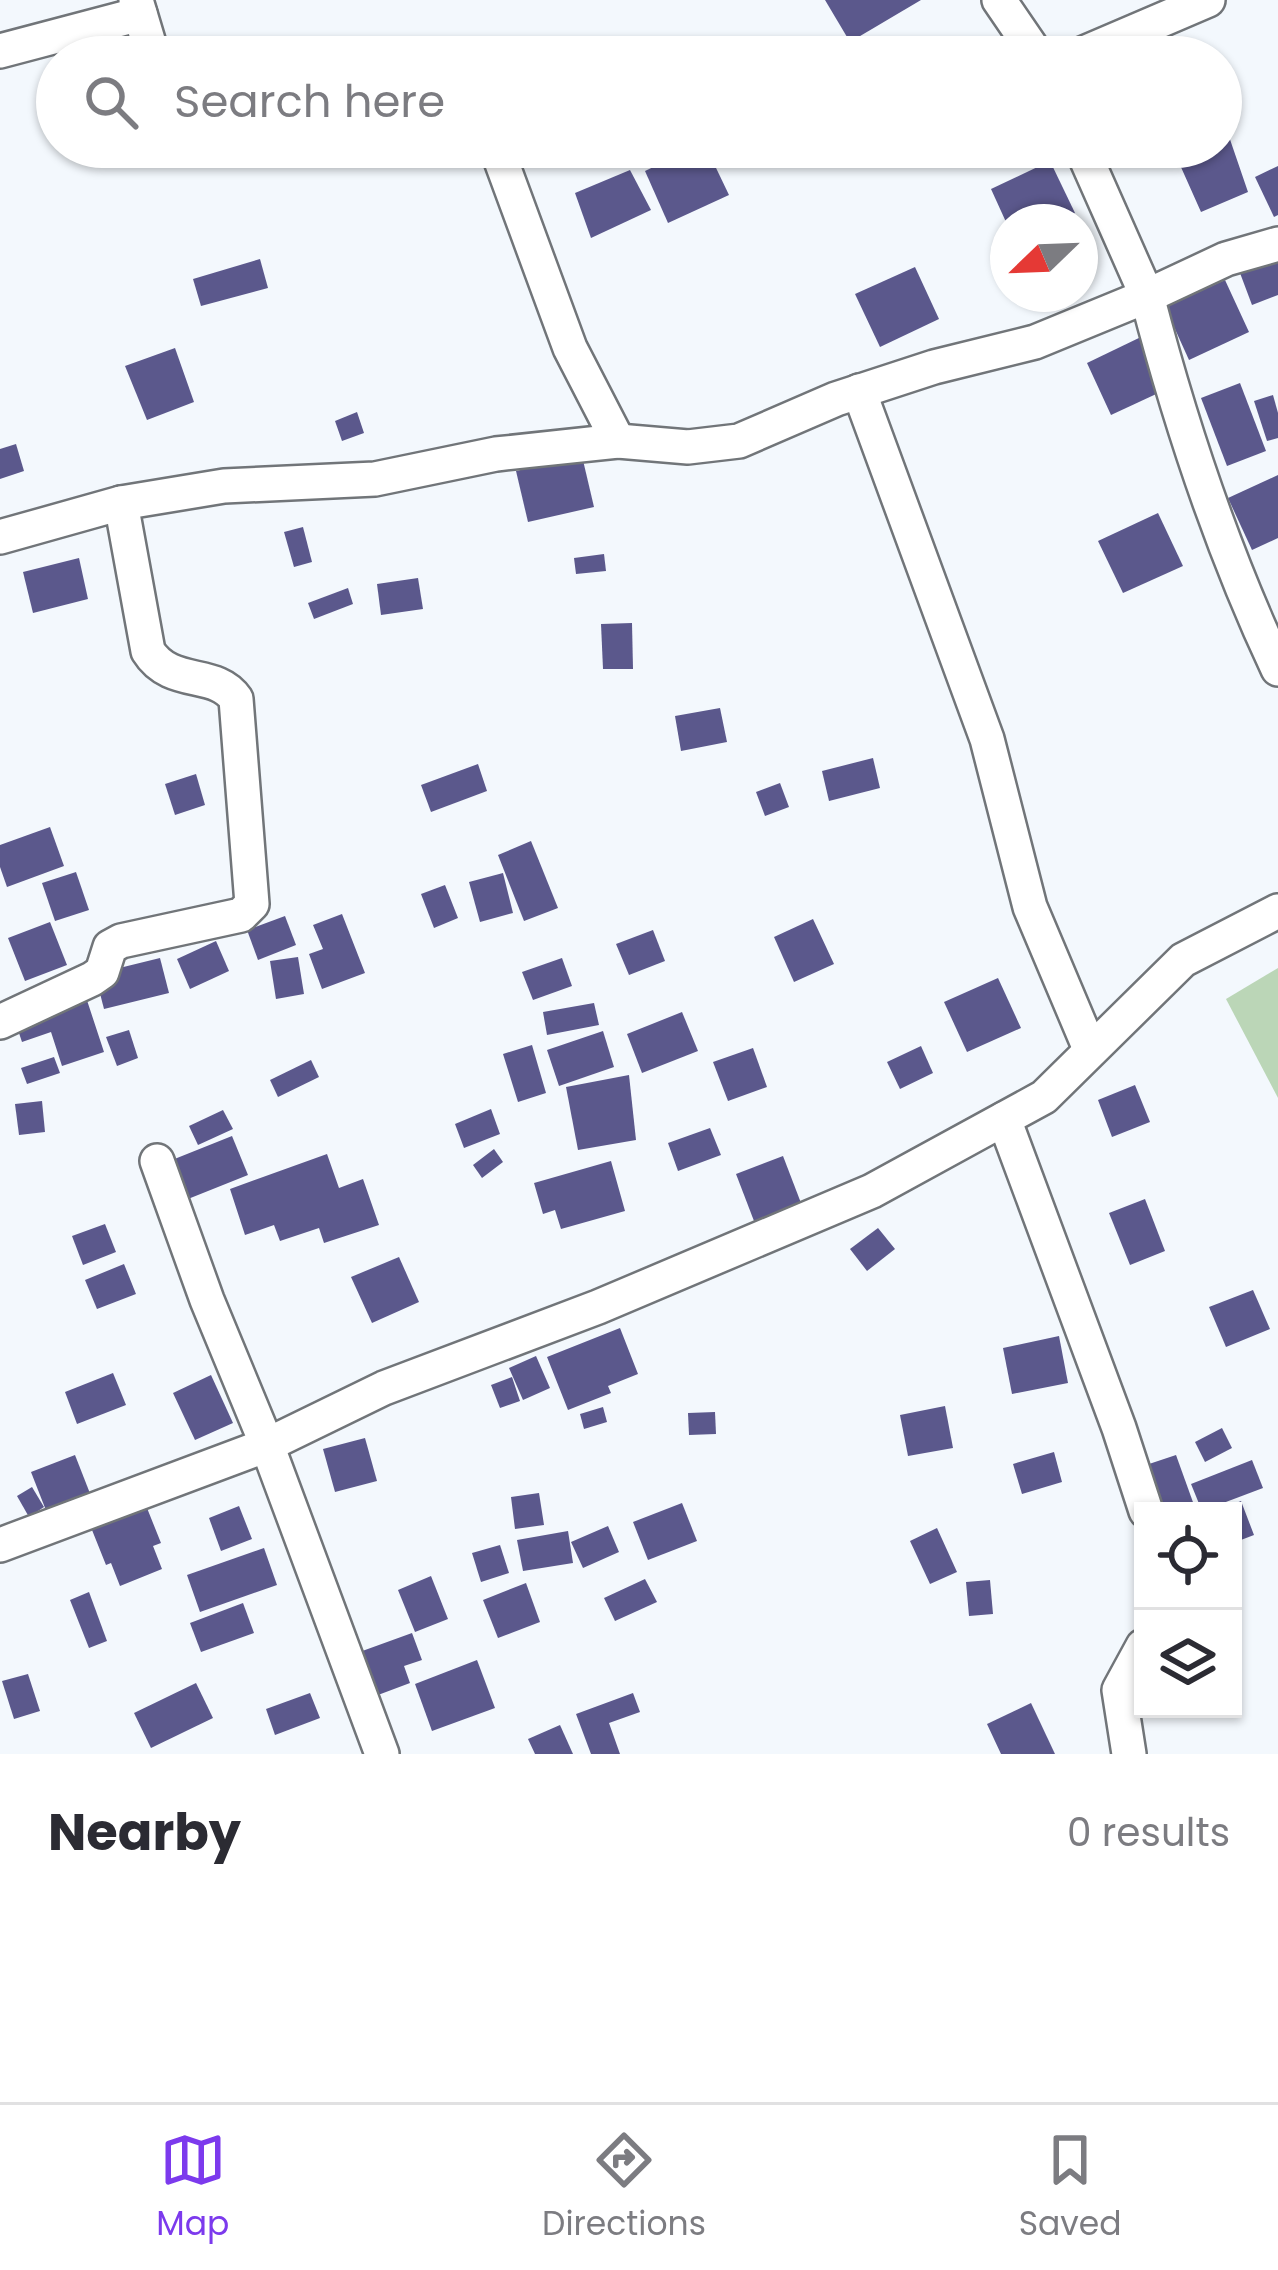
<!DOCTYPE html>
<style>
:root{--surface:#fff;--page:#f2f2f3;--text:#2b2b33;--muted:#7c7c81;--line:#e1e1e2;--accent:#7c3aed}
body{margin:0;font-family:Poppins,sans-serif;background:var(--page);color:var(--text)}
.controls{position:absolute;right:36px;bottom:36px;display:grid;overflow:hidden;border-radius:0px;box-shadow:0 3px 9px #0004}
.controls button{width:108px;height:108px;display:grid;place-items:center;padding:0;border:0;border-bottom:3px solid var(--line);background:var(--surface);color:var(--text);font:60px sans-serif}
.compass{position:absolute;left:990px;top:204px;width:108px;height:108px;border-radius:50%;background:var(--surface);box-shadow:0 3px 9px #0004;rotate:247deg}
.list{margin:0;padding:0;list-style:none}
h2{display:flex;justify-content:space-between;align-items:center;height:156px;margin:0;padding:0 48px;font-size:51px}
h2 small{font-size:39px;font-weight:400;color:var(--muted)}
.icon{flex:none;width:66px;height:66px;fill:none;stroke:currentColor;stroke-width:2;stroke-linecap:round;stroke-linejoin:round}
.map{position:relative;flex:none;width:1278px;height:1754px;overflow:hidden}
.search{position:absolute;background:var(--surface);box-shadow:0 3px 9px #0004;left:36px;right:36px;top:36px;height:132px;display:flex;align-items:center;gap:30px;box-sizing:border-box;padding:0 42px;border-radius:66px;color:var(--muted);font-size:45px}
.sheet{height:348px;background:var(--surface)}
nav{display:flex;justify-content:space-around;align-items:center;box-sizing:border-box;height:168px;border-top:3px solid var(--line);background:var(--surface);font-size:33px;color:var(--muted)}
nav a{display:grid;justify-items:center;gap:6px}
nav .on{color:var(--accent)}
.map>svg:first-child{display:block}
.green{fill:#bbd6b7}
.building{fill:#5b588c}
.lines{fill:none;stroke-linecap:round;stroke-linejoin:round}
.minor-casing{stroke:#717579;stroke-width:38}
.minor{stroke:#fff;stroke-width:33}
</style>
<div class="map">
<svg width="1278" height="1754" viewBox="0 0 1278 1754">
<rect width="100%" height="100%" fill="#f3f8fd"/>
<!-- green -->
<path class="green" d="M1278 968V1098L1226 999Z"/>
<!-- building -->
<g class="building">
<path d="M825 0H921L850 42Z"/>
<path d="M1222 116 1248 192 1201 212 1172 147H1221Z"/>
<path d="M695 147H706L729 195 668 223 645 171Z"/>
<path d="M1050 161 1075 213 1056 222H1006L991 189Z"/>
<path d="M1278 166V215L1274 217 1255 177Z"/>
<path d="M630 170 651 210 591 238 575 193Z"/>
<path d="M1278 250V295L1252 305 1237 265Z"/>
<path d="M260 259 268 288 201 306 193 279Z"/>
<path d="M915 267 939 319 880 347 855 294Z"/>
<path d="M1225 280 1249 332 1189 360 1165 307Z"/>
<path d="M1143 336 1167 389 1111 415 1087 363Z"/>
<path d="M175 348 194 402 147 420 125 366Z"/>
<path d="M1240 383 1266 451 1227 466 1201 398Z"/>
<path d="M1273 395 1278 413V438L1267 441 1254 401Z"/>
<path d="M357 412 364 433 342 441 335 421Z"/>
<path d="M16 444 24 471 0 479V449Z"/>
<path d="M582 456 594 507 528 522 516 471Z"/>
<path d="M1278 475V538L1252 550 1228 498Z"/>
<path d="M1158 513 1183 566 1123 593 1098 541Z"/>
<path d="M303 527 312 562 294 567 284 532Z"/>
<path d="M604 554 606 571 576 574 574 558Z"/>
<path d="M79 558 88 599 33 613 23 572Z"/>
<path d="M418 578 423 609 381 615 377 584Z"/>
<path d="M348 588 353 604 314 619 308 603Z"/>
<path d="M632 623 633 669H603L601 624Z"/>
<path d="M720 708 727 742 681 751 675 716Z"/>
<path d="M873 758 880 788 829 801 822 771Z"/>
<path d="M478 764 487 791 431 812 421 785Z"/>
<path d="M196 774 205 805 175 815 165 784Z"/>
<path d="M780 783 789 807 765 816 756 792Z"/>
<path d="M50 827 64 866 7 887 0 867V845Z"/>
<path d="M531 841 558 908 524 921 498 855Z"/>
<path d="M76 872 89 910 55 921 42 883Z"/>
<path d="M503 873 513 913 480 922 469 882Z"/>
<path d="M445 885 458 918 434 928 421 894Z"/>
<path d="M342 914 365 973 322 989 309 954 323 949 313 925Z"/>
<path d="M285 916 296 945 258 960 247 930Z"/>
<path d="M813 919 834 964 794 982 774 937Z"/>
<path d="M50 922 67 965 25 981 8 938Z"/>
<path d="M653 930 665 961 629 975 616 944Z"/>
<path d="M216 941 229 971 190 989 177 959Z"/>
<path d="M298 957 304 994 276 999 270 961Z"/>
<path d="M160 958 169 993 104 1009 95 974Z"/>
<path d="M562 958 572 986 533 1000 522 972Z"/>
<path d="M79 976 104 1052 62 1066 51 1032 22 1042 16 1024Z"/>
<path d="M998 978 1021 1028 967 1052 944 1002Z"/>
<path d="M594 1003 599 1025 547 1035 543 1012Z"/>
<path d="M682 1012 698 1051 642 1073 627 1034Z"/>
<path d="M129 1030 138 1058 117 1066 106 1037Z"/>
<path d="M603 1031 614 1067 559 1086 547 1050Z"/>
<path d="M532 1045 546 1093 518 1102 503 1054Z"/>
<path d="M921 1046 933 1073 900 1089 887 1062Z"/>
<path d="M753 1048 767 1087 728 1101 713 1062Z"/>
<path d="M54 1057 60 1073 27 1084 21 1068Z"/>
<path d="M311 1060 319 1077 278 1097 270 1080Z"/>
<path d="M629 1075 636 1140 578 1150 566 1087Z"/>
<path d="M1135 1085 1150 1122 1112 1137 1098 1100Z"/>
<path d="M42 1101 45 1132 19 1135 15 1104Z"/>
<path d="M491 1109 500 1134 464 1148 455 1124Z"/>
<path d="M223 1110 233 1129 198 1145 189 1126Z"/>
<path d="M710 1128 721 1155 678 1171 668 1143Z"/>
<path d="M232 1136 248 1175 188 1199 172 1160Z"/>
<path d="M494 1149 503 1162 482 1178 473 1165Z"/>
<path d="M327 1154 339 1188 363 1179 379 1225 324 1243 319 1228 280 1241 274 1225 245 1235 230 1189Z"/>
<path d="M783 1156 801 1203 754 1221 736 1174Z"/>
<path d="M611 1161 625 1211 561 1229 555 1210 543 1214 534 1183Z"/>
<path d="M1145 1199 1165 1251 1130 1265 1109 1213Z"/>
<path d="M105 1224 116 1252 83 1265 72 1236Z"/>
<path d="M878 1228 895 1249 867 1271 850 1249Z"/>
<path d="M399 1257 419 1302 372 1323 351 1277Z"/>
<path d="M124 1264 136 1294 97 1309 85 1280Z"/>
<path d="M1253 1290 1270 1329 1226 1347 1209 1307Z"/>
<path d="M620 1328 638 1374 608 1386 611 1393 568 1410 547 1357Z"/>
<path d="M1059 1336 1068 1383 1012 1394 1003 1348Z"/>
<path d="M536 1356 550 1388 523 1400 509 1368Z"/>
<path d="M113 1373 126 1405 77 1424 65 1392Z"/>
<path d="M211 1375 233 1423 195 1440 173 1393Z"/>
<path d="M512 1377 520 1401 500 1408 491 1385Z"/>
<path d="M945 1406 953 1448 908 1456 900 1415Z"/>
<path d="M603 1407 607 1422 584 1429 580 1414Z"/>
<path d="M715 1412 716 1434 689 1435 688 1413Z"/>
<path d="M1222 1428 1232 1448 1205 1462 1195 1442Z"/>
<path d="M365 1438 377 1481 335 1492 323 1449Z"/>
<path d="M1054 1452 1062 1482 1022 1494 1013 1464Z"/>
<path d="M75 1455 91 1496 47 1513 31 1472Z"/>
<path d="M1176 1455 1194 1505 1180 1511H1157L1140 1467Z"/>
<path d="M1252 1460 1263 1488 1202 1511 1191 1484Z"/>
<path d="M32 1487 44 1507 29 1517 17 1496Z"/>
<path d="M539 1493 544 1525 515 1529 511 1497Z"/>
<path d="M1241 1501 1254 1535 1233 1543V1511H1216Z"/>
<path d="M682 1503 697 1541 648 1560 633 1522Z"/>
<path d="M239 1506 252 1539 221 1551 209 1518Z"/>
<path d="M147 1508 161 1543 153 1546 162 1569 120 1586 111 1563 106 1565 92 1530Z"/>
<path d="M608 1526 619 1552 583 1568 571 1542Z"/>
<path d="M937 1528 957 1572 930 1584 910 1541Z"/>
<path d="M568 1531 573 1563 523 1571 517 1540Z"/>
<path d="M500 1545 509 1573 481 1582 472 1553Z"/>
<path d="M264 1548 277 1585 200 1612 187 1575Z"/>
<path d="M431 1576 448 1619 415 1632 398 1590Z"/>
<path d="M645 1579 657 1602 615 1621 604 1598Z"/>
<path d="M990 1580 993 1614 969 1616 966 1582Z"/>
<path d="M526 1583 540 1622 498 1638 483 1600Z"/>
<path d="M89 1592 107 1641 89 1648 70 1600Z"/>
<path d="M243 1603 254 1633 201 1652 190 1623Z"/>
<path d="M412 1633 422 1660 404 1666 410 1683 370 1698 354 1654Z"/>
<path d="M477 1660 495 1708 432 1731 415 1684Z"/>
<path d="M28 1674 40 1711 14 1719 2 1681Z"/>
<path d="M196 1683 213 1718 151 1748 134 1713Z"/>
<path d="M310 1693 320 1718 275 1735 266 1709Z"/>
<path d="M633 1693 640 1712 609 1723 620 1754H591L576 1714Z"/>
<path d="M1031 1703 1055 1754H1001L987 1724Z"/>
<path d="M560 1725 573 1754H535L528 1739Z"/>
</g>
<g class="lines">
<!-- minor casing -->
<g class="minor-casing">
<g id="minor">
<path d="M136 0 153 57"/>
<path d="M999 0 1038 57"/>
<path d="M0 51 140 14"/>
<path d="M1075 57 1208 0"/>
<path d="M496 147 570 348 618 441"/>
<path d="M1081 147 1147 296 1226 259 1278 244"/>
<path d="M859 391 987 739 1030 907 1090 1049"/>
<path d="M0 537 121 503 224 486 375 479 496 454 618 441 688 447 739 441 836 399 934 367 1035 342 1147 296C1180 423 1222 550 1278 669"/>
<path d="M0 1022 92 979 102 972 110 947 121 941 241 915 252 904 236 699C216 669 171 688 148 651L121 503"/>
<path d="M1004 1119 1119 1428 1146 1511"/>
<path d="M157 1161 207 1300 267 1445 382 1754"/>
<path d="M0 1545 267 1445 384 1388 598 1307 872 1191 1044 1097 1183 960 1278 911"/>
<path d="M1129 1754 1119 1690 1143 1646"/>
</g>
</g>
<!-- minor -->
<use href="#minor" class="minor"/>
</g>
</svg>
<div class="controls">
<button><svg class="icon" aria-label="locate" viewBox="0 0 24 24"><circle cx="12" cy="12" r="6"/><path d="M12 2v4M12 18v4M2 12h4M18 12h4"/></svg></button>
<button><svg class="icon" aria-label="layers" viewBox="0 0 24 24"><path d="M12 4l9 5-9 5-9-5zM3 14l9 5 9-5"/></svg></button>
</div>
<svg class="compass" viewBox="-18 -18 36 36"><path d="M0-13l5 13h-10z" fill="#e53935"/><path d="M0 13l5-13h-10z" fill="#7c7c81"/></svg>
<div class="search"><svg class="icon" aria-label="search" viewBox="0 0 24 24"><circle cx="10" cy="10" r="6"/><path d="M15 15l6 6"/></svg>Search here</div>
</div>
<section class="sheet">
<h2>Nearby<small>0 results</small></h2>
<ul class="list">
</ul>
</section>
<nav>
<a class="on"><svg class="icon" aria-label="map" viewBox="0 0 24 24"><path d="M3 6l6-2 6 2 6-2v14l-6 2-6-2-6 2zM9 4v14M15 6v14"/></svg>Map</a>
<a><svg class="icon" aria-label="directions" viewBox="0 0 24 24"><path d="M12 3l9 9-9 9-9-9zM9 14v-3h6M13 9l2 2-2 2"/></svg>Directions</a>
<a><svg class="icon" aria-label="saved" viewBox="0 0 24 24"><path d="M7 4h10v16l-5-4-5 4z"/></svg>Saved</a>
</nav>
